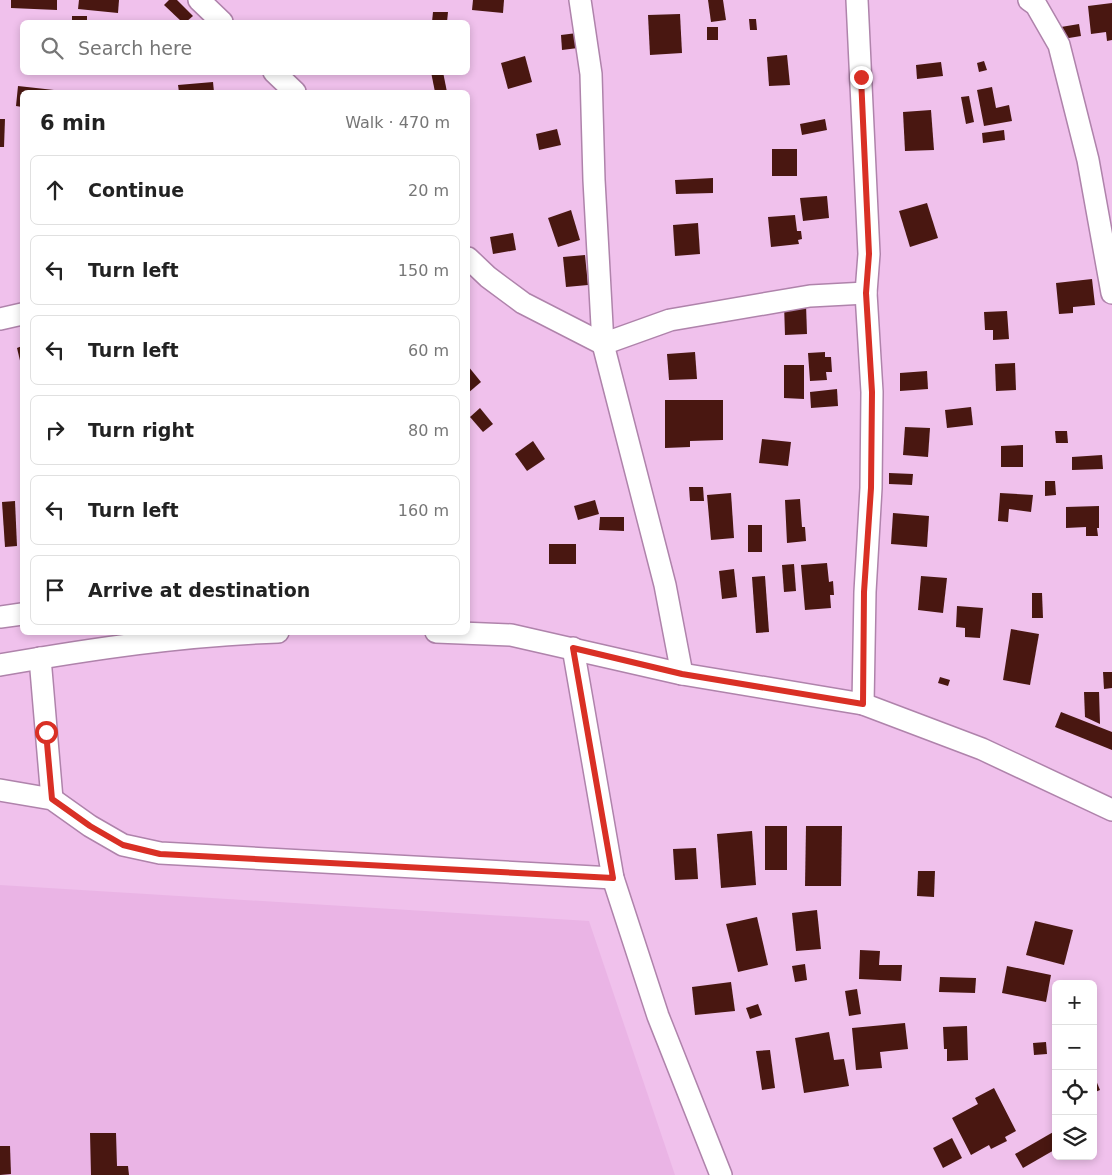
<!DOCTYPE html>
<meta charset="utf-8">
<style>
:root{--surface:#fff;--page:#f6f6f6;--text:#222;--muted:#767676;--line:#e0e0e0}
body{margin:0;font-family:"DejaVu Sans",sans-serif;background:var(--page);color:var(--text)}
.controls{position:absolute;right:15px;bottom:15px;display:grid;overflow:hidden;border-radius:8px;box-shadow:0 2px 8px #0003}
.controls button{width:45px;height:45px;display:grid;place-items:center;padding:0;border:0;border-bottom:1px solid var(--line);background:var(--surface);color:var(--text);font:25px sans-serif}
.stop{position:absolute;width:15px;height:15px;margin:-11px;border:4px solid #d93025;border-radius:50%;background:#fff}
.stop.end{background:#d93025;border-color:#fff;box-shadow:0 1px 5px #0008}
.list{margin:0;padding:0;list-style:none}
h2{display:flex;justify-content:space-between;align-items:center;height:65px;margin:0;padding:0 20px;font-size:21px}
h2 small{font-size:16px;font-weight:400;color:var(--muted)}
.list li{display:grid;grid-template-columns:32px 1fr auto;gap:15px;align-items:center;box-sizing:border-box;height:70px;margin:0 10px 10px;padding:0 10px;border:1px solid var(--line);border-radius:8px}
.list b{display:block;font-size:19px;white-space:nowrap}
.list em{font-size:16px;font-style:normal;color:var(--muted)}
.icon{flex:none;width:28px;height:28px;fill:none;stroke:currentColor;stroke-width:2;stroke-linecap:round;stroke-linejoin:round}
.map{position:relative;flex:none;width:1112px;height:1175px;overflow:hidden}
.search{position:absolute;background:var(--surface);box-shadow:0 2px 8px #0003;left:20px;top:20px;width:450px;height:55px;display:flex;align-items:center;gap:12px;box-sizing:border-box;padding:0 18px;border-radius:8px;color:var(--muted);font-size:19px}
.panel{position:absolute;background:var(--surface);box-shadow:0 2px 8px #0003;left:20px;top:90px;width:450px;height:545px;border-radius:8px}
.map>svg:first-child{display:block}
.built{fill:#eab4e5}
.building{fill:#491711}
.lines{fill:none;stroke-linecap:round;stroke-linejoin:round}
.minor-casing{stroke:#af83ab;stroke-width:24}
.minor{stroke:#fff;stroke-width:21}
.route{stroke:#d93025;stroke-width:6}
</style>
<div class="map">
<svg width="1112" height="1175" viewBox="0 0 1112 1175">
<rect width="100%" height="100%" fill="#f0c1ec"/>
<!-- built -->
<path class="built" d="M0 885 589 921 675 1175H0Z"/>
<!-- building -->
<g class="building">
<path d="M11 0H57V10L11 8Z"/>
<path d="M79 0H119L118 13 78 9Z"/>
<path d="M169 0H177L193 16 186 22H182L164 5Z"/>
<path d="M473 0H504L503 13 472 10Z"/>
<path d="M708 0H723L726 20 711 22Z"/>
<path d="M1112 3V40L1107 41 1106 32 1091 34 1088 6Z"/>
<path d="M433 12H448L447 22H432Z"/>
<path d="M680 14 682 53 650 55 648 15Z"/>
<rect x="72" y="16" width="15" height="6"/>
<path d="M749 19H756L757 30H750Z"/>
<path d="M1079 24 1081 36 1063 39 1061 27Z"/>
<rect x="707" y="27" width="11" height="13"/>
<path d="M577 33 578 48 562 50 561 35Z"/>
<path d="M787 55 790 85 769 86 767 57Z"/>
<path d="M525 56 532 82 508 89 501 63Z"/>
<path d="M984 61 987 70 979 72 977 63Z"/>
<path d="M941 62 943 76 917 79 916 65Z"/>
<path d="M431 72H443L447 92H435Z"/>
<path d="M213 82 214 92H179L178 85Z"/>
<path d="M18 86 63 91V92H22V107L16 106Z"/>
<path d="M992 87 996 108 1009 105 1012 121 984 126 977 90Z"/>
<path d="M969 96 974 122 966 124 961 97Z"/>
<path d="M931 110 934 150 905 151 903 112Z"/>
<path d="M0 119H5L4 147H0Z"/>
<path d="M825 119 827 130 802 135 800 124Z"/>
<path d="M557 129 561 145 539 150 536 134Z"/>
<path d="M1004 130 1005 140 983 143 982 133Z"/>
<rect x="772" y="149" width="25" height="27"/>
<path d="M713 178V193L676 194 675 180Z"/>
<path d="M827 196 829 218 803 221 800 198Z"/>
<path d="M927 203 938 238 910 247 899 211Z"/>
<path d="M571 210 580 240 558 247 548 218Z"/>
<path d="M795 215 797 231H801L802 239 798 240 799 244 771 247 768 217Z"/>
<path d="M698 223 700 254 675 256 673 225Z"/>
<path d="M513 233 516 250 493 254 490 237Z"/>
<path d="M585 255 588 285 566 287 563 257Z"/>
<path d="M1092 279 1095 305 1073 307V313L1059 314 1056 283Z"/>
<path d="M784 304H806L807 334 785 335Z"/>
<path d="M1007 311 1009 339 993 340V330H985L984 312Z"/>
<path d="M22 346V369L17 348Z"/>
<path d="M695 352 697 379 669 380 667 354Z"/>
<path d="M825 352V357H831L832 372H826L827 380 810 381 808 353Z"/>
<path d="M1015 363 1016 390 996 391 995 364Z"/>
<path d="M784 365H804V399L784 398Z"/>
<path d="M468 366 481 382 468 393Z"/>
<path d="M927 371 928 389 900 391V373Z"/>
<path d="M837 389 838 406 811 408 810 392Z"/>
<path d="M665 400H723V440L690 441V447L665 448Z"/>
<path d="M971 407 973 425 947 428 945 410Z"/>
<path d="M480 408 493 424 483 432 470 417Z"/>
<path d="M905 427 930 428 928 457 903 455Z"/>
<path d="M1055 431H1067L1068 443H1056Z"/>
<path d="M762 439 791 442 788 466 759 463Z"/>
<path d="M533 441 545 459 527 471 515 454Z"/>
<path d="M1023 445V467H1001V446Z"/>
<path d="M1102 455 1103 469 1072 470V457Z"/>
<path d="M889 473 913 474 912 485 889 484Z"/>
<path d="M1045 481H1055L1056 495 1045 496Z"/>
<path d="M689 487H703L704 501H690Z"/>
<path d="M731 493 734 538 711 540 707 495Z"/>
<path d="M1000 493 1033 495 1031 512 1009 509 1008 522 998 521Z"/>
<path d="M800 499 802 527H805L806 541 787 543 785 500Z"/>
<path d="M595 500 599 514 578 520 574 506Z"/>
<path d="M15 501 17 546 5 547 2 502Z"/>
<path d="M1099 506V528H1097L1098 536H1086V527L1066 528V507Z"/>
<path d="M893 513 929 516 927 547 891 544Z"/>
<path d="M600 517H624V531L599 530Z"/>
<rect x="748" y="525" width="14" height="27"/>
<rect x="549" y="544" width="27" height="20"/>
<path d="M827 563 829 582 833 581 834 595H830L831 608 805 610 801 565Z"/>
<path d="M794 564 796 591 784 592 782 565Z"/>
<path d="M734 569 737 597 722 599 719 571Z"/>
<path d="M765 576 769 632 756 633 752 577Z"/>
<path d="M921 576 947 578 943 613 918 610Z"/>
<path d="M1032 593H1042L1043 618H1032Z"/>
<path d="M957 606 983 608 980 638 965 637V628L956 627Z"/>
<path d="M1011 629 1039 634 1030 685 1003 680Z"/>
<path d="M1103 672H1112V688L1104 689Z"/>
<path d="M940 677 950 680 948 686 938 683Z"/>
<path d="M1084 692H1099L1100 724 1085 717Z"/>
<path d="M1061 712 1112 732V750L1055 727Z"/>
<rect x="765" y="826" width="22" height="44"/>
<path d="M806 826H842L841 886H805Z"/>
<path d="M752 831 756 885 721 888 717 834Z"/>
<path d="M696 848 698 879 675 880 673 849Z"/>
<path d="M918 871H935L934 897 917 896Z"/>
<path d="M817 910 821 949 796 951 792 913Z"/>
<path d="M757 917 768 965 738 972 726 924Z"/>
<path d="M1035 921 1073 930 1064 965 1026 955Z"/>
<path d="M860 950 880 951 879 965H902L901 981 859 979Z"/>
<path d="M805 964 807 980 795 982 792 966Z"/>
<path d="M1007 966 1051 975 1046 1002 1002 993Z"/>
<path d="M940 977 976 978 975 993 939 992Z"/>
<path d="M731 982 735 1011 695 1015 692 987Z"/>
<path d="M857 989 861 1014 849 1016 845 991Z"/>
<path d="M758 1004 762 1015 750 1019 746 1008Z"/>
<path d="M905 1023 908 1049 880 1052 882 1068 856 1070 852 1028Z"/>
<path d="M967 1026 968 1060 947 1061V1049H944L943 1027Z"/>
<path d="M829 1032 834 1060 844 1059 849 1086 804 1093 795 1038Z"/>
<path d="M1046 1042 1047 1054 1034 1055 1033 1043Z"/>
<path d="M770 1050 775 1088 762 1090 756 1051Z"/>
<path d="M1093 1073 1100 1090 1093 1093Z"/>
<path d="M994 1088 1016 1131 1005 1137 1007 1141 991 1149 989 1145 971 1155 952 1118 978 1104 975 1098Z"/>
<path d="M1055 1131 1056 1149 1023 1168 1015 1154Z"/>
<path d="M90 1133H116L117 1166H128L129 1175H91Z"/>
<path d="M952 1138 962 1158 943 1168 933 1148Z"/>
<path d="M0 1146H10L11 1174 0 1175Z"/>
</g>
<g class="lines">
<!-- minor casing -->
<g class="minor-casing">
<g id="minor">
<path d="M199 0 222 22"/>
<path d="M580 0 591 74 594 180 603 344 665 585 682 674"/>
<path d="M857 0 869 254 866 293 872 392 871 488 865 592 863 704"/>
<path d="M1029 0 1036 5 1059 45 1088 160 1112 293"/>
<path d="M274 72 295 92"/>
<path d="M468 258 488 277 523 303 603 344 670 320 810 296 866 293"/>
<path d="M0 319 22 314"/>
<path d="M0 617 22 614"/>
<path d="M436 632 511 635 682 674 863 704 982 749 1112 810"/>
<path d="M573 648 613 878 658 1016 721 1175"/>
<path d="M40 658 52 799"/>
<path d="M0 665C91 649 185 635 278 632"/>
<path d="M0 790 52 799 90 826 123 845 160 853 613 878"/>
</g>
</g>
<!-- minor -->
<use href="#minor" class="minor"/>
</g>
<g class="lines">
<!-- route -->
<path class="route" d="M46 732 52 799 90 826 123 845 160 854 613 878 573 648 682 674 863 704 864 592 871 488 872 392 866 293 869 254 861 77"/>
</g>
</svg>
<div class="controls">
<button>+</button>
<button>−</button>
<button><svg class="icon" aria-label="locate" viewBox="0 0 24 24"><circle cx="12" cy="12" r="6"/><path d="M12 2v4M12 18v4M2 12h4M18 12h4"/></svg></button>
<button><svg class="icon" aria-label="layers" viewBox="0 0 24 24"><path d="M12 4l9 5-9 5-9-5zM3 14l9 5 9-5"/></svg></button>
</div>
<div class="stop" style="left:46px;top:732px"></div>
<div class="stop end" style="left:861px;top:77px"></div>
<div class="search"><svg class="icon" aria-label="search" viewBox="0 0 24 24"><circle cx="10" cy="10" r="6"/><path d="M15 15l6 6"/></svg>Search here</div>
<section class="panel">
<h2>6 min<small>Walk · 470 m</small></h2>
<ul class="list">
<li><svg class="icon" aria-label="ahead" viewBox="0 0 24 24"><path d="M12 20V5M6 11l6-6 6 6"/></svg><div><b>Continue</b></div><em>20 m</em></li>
<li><svg class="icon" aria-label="left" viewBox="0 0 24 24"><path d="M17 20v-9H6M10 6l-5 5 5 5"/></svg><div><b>Turn left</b></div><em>150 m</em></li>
<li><svg class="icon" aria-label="left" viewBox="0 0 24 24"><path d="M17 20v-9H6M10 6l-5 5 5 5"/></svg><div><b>Turn left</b></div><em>60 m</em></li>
<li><svg class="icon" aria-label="right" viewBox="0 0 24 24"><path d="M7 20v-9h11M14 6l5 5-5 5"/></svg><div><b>Turn right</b></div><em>80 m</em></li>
<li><svg class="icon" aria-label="left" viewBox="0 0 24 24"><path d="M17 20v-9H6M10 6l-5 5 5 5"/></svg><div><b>Turn left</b></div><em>160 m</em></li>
<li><svg class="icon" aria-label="arrive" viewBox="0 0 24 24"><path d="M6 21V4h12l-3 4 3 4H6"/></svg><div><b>Arrive at destination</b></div></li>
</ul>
</section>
</div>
